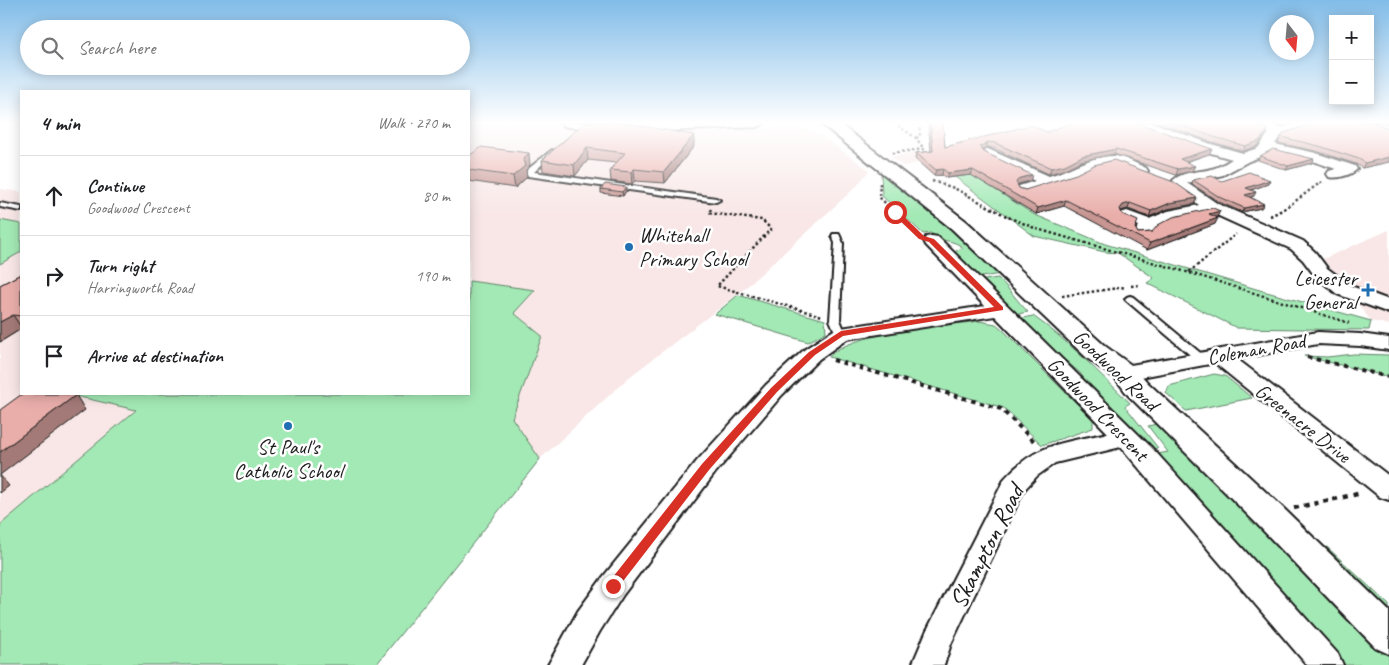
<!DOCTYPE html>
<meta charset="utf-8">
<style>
:root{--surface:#fff;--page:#f2f2f2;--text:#202124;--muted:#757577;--line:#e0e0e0}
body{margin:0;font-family:Caveat,sans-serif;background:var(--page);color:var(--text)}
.controls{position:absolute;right:15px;top:15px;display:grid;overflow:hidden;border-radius:0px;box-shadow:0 2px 12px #0003}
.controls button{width:45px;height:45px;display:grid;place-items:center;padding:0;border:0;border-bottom:1px solid var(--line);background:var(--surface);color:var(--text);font:25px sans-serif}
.compass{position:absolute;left:1269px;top:15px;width:45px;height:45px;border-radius:50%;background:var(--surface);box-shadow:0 2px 12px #0003;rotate:164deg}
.stop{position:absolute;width:15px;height:15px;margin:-11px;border:4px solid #d93025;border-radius:50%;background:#fff}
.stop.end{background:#d93025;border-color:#fff;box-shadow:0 1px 5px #0008}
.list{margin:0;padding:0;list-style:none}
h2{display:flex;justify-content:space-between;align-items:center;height:65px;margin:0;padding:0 20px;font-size:21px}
h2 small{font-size:16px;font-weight:400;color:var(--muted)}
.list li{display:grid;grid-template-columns:32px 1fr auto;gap:15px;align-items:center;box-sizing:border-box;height:80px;padding:0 20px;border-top:1px solid var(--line)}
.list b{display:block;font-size:19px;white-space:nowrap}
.list p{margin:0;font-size:16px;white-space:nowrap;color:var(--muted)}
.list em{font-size:16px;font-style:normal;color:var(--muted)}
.icon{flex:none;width:28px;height:28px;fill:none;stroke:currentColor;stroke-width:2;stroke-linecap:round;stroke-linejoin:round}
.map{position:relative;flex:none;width:1389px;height:665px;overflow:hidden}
.search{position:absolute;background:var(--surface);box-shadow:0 2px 12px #0003;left:20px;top:20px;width:450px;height:55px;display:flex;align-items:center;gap:12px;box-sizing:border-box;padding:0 18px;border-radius:28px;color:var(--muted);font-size:19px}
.panel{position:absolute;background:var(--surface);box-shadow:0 2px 12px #0003;left:20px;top:90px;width:450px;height:305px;border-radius:0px}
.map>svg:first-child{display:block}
.built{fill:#f8e7e6}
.green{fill:#a3e9b5;stroke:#608268}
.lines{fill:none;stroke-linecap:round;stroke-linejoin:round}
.service-casing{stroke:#1c1c1c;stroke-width:4}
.minor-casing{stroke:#1c1c1c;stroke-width:4}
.tertiary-casing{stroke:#1c1c1c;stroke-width:4}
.path-far2{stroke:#1c1c1c;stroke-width:2.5;stroke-dasharray:2.5 2.5;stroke-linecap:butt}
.path-far1{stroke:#1c1c1c;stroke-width:4;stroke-dasharray:4.5 4.5;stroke-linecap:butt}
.path{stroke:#1c1c1c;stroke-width:4.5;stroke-dasharray:5 5;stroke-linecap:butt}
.service{fill:#fff;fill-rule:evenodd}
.minor{fill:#fff;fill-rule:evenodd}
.tertiary{fill:#fff;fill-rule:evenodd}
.wall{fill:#c89692;stroke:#1c1c1c}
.shaded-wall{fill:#a37a77;stroke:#1c1c1c}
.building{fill:#e9aeaa;stroke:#1c1c1c}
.route{fill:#d93025}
.poi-dot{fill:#1f6fb2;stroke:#fff;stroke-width:2}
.labels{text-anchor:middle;stroke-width:5;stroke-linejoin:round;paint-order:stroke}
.poi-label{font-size:21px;fill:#1c1c1c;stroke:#fff;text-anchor:start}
.street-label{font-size:21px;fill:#1c1c1c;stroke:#fff}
.near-street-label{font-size:25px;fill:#1c1c1c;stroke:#fff}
</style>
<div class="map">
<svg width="1389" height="665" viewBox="0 0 1389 665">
<rect width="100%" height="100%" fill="#fff"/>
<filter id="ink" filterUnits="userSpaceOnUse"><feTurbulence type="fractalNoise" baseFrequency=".02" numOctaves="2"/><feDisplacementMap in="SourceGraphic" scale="10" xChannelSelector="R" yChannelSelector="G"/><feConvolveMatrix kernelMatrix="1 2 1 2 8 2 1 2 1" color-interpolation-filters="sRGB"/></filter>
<g filter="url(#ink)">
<!-- built -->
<g class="built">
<path d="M469 122H530L649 133 797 127 820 135 869 170 858 185 743 290 628 378 540 459 376 665H0V189L21 192V394H469Z"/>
<path d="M923 152 936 160 903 166 891 157Z"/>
<path d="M1389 230V325L1371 321 1323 259Z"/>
</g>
<!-- green -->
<g class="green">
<path d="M949 160 1033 214 1105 244 1263 291 1371 321 1369 330 1237 328 1147 283 1154 278 1118 253 1105 252 1034 236 935 162Z"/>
<path d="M881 172H885L934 211 1001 274 975 278 954 255 957 250 963 248C953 238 942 244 931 233L923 234 882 196Z"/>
<path d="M0 220 21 224V252L0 264Z"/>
<path d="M998 278C1009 288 1017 301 1028 312L1012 315 978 281Z"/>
<path d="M469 281 535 290 514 313 542 336 512 418 540 459 376 665H0V525L136 410 67 394H469Z"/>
<path d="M738 295 825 320 826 332 808 342 715 314Z"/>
<path d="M1033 316C1069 341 1099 373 1130 403L1125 406 1158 448 1147 450 1102 403 1080 373 1017 319Z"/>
<path d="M979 321 996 324 1002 329 1093 420V428L1042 445 1004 408 829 357C848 332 946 326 979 321Z"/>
<path d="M1354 354 1389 355V377L1304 356 1327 357Z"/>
<path d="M1214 374 1225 376 1252 398 1186 411 1166 393 1169 386Z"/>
<path d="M1161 423 1389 654V665H1344L1274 592 1152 455 1168 452 1148 426Z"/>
<path d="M1327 547 1389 605V618L1319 549Z"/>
</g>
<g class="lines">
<!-- service casing -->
<g class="service-casing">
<g id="service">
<path d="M552 150 555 152 554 153 534 172 716 198 720 200 716 202 528 176 526 172 527 170Z"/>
<path d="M0 203 21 207V211L0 207Z"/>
<path d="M833 234H839L843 243 840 320 846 334 841 337 836 334 830 320 835 243 832 236Z"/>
<path d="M1130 296 1133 297 1204 356 1205 358 1204 360H1196L1127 301 1125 299 1127 297Z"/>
</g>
</g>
<!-- minor casing -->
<g class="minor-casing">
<g id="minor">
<path d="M1140 122H1151L1211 144 1243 153 1258 148 1269 133 1252 127 1251 124 1252 122H1263L1281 128 1299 122H1317L1315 125 1280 137 1275 144 1316 153 1355 166 1357 169C1352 175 1337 179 1329 177L1327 174 1329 171 1336 169 1307 159 1270 151 1268 154 1249 161 1223 175 1187 183 1218 204 1303 241 1315 252 1327 268 1351 286 1389 300V313L1337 294 1315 276 1303 260 1291 249 1210 212 1170 221 1154 230 1148 237H1136L1134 233 1139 226 1121 219 1119 216 1121 213 1127 211 1149 219 1168 211 1199 205 1173 186 1171 183C1180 170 1201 173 1215 168 1221 166 1227 162 1232 159L1201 150 1140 127 1139 124Z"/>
<path d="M1366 122 1389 124V132L1368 125Z"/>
<path d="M988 149 1049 176C1070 170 1090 156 1113 156 1123 156 1137 164 1146 168L1148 171 1146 174H1136L1112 164 1091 169 1074 178 1024 194 1019 192 1016 189 1019 186 1035 181 983 156 981 153Z"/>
<path d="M932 236 938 237 1152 448 1338 654 1343 665H1307L1121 447 1055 463 1037 476 1024 490 951 644 944 665H912L926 632 1005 478C1037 443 1064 443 1108 433L995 316 847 339 819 359 782 395 715 473 623 595 600 631 581 665H548L578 611 603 577 697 461 766 385 805 349 834 330 841 328 985 306 926 245 924 241 926 237Z"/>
<path d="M1318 332 1360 334 1389 338V350L1360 346 1318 344 1237 359 1389 476V500L1380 497 1215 363 1125 380 1117 378 1114 373 1117 368 1125 366Z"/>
</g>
</g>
<!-- tertiary casing -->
<g class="tertiary-casing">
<g id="tertiary">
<path d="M560 122H764L762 125 756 127 662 131 568 127 562 125Z"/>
<path d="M819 122H837L966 221 1105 346 1134 367 1148 383 1280 505 1389 611V654L1376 648 1256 523 1128 395 1116 379 1087 358 952 229Z"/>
</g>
</g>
<!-- path-far2 -->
<g class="path-far2">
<path d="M916 138 920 136 919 122"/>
<path d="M892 153 924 149 916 138 893 122"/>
<path d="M932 181 954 188 1008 217 1037 229 1197 275 1349 323"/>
<path d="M880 183 879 197 919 235"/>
<path d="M711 209 709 213 762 220 771 229 717 286 822 316"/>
<path d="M1270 216C1289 208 1306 192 1323 181"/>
<path d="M1189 272 1236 234"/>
<path d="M1131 286 1140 285"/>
<path d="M1062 296 1125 287"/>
</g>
<!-- path-far1 -->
<g class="path-far1">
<path d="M1307 357 1389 377"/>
<path d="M833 360 1001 409 1036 443"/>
</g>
<!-- path -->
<path class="path" d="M1294 508 1362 493"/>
<!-- service -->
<use href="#service" class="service"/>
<!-- minor -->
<use href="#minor" class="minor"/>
<!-- tertiary -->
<use href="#tertiary" class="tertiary"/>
</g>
<!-- wall -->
<g class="wall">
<path d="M585 122 694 146 665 183 635 181 632 184 611 181 610 170 616 163 588 160 575 176 543 171 542 160Z"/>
<path d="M928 122H943L945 147 1047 132 1141 124 1209 154 1186 162 1192 171 1176 175 1114 154 1081 161 1063 170 1049 174 993 148 987 147 982 150 984 152 1030 181 1018 185 1019 188 1025 190 1194 204 1168 209 1149 217 1128 209 1121 211 1122 214 1138 233 1152 232 1220 211 1216 218 1215 224 1147 250 1064 206 1036 214 971 175 946 178 942 175 934 176 915 159 916 153 931 151Z"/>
<path d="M1156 122H1253L1254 124 1266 134 1257 146 1243 151 1212 142Z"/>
<path d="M1268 122H1294L1281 126Z"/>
<path d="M1389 128V162L1362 168 1356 164 1316 151 1278 143 1281 137Z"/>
<path d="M469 156 530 165 526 170 527 177 515 188 469 181Z"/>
<path d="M1260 156 1314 159 1312 163 1286 170 1258 160Z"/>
<path d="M1193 180 1268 184 1251 190 1254 196 1250 197 1264 204 1261 208 1242 212 1219 202 1192 184Z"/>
<path d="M601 189 626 191 623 196 601 193Z"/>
<path d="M21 274V329L0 342V285Z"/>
</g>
<!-- shaded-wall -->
<g class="shaded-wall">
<path d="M1283 122H1294L1281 126Z"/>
<path d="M1268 129 1266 134 1257 146 1243 151 1245 146Z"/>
<path d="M694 135V146L665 183 664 172Z"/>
<path d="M988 142 987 147 979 153 980 147Z"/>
<path d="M587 148 588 160 575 176 574 165Z"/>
<path d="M1116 149 1114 154 1081 161 1063 170 1049 174 1051 168 1082 156Z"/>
<path d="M1212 149 1209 154 1178 164 1180 159Z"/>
<path d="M529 153 530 165 526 170 527 177 515 188 513 176 523 160Z"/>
<path d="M1389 157V162L1362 168 1365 163Z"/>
<path d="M1314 159 1312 163 1286 170 1288 166Z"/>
<path d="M1195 166 1192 171 1176 175 1178 169Z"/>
<path d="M634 169 635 181 632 184 631 172Z"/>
<path d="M943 169 942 175 934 176 936 170Z"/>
<path d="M973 170 971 175 946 178 948 173Z"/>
<path d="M1032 175 1030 181 1018 184 1015 188 1016 182 1020 178Z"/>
<path d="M1270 180 1268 184 1245 192 1246 188Z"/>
<path d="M626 187V191L623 196 622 192Z"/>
<path d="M1256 192 1254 196 1243 199 1245 195Z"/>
<path d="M1197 198 1194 204 1168 209 1149 217 1151 211 1170 203Z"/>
<path d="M1066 200 1064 206 1036 214 1038 208Z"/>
<path d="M1130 203 1128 209 1120 211V209L1123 205Z"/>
<path d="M1264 204 1261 208 1242 212 1244 208Z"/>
<path d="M1220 211 1217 217 1206 220 1209 214Z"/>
<path d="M1218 218 1215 224 1147 250 1150 243Z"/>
<path d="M13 315 21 327V329L0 342V322Z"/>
<path d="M76 395 85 410 0 475V452Z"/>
<path d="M0 475 9 486 0 493Z"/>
</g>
<!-- building -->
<g class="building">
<path d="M585 122H620L694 135 664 172 634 169 631 172 610 170 625 153 587 148 574 165 542 160Z"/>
<path d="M930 122H943L945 147 1031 125 1047 132 1074 122H1140L1141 124 1212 149 1180 159 1195 166 1178 169 1116 149 1082 156 1065 165 1051 168 995 143 988 142 980 147 984 152 1032 175 1020 178 1016 182 1019 188 1025 190 1076 174 1094 165 1114 160 1174 182 1197 198 1170 203 1151 211 1130 203 1123 205 1120 209 1122 214 1138 221 1135 228 1138 233 1152 232 1158 225 1173 217 1213 208 1220 211 1209 214 1218 218 1150 243 1066 200 1038 208 973 170 948 173 943 169 936 170 916 153 933 151Z"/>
<path d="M1172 122H1253L1254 124 1268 129 1259 141 1245 146 1214 137Z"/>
<path d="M1318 122H1371L1389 128V157L1365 163 1359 159 1319 146 1281 137 1284 133Z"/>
<path d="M481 147 529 153 523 160 525 166 513 176 469 170V156Z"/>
<path d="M1273 149 1314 159 1288 166 1260 156Z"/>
<path d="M1249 172 1270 180 1246 188 1256 192 1245 195 1264 204 1244 208 1221 198 1193 180 1212 176 1222 181Z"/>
<path d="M605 184 626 187 622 192 601 189Z"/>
<path d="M21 274V316L13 315 0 322V285Z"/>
<path d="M22 394H64L76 395 0 452V410Z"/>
</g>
</g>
<!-- sky -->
<linearGradient id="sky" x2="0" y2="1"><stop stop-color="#81bce8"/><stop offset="0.57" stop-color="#fff"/><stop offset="1" stop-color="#fff" stop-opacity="0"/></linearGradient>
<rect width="1389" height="215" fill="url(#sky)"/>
<!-- route -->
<path class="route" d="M893 211H898L924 236 934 239 1003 307V310L843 336 815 355 777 392 709 470 617 589H609L607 586 609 582 702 464 771 388 809 352 841 331 994 307 929 242 919 239 893 214Z"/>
<!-- markers -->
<g class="poi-dot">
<circle cx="629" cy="247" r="5"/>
<path d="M1365.5 282.5h5v5h5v5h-5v5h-5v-5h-5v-5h5z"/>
<circle cx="288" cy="426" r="5"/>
</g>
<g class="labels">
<!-- poi labels -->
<g class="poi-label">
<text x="639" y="242">Whitehall<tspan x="639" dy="24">Primary School</tspan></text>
<text x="1357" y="285" text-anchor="end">Leicester<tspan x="1357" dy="24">General</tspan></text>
<text x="288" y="454" text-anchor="middle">St Paul's<tspan x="288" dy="24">Catholic School</tspan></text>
</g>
<!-- street labels -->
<g class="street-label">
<text transform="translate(1256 349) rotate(-10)" y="7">Coleman Road</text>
<text transform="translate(1116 370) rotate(43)" y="7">Goodwood Road</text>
<text transform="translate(1098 409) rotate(46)" y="7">Goodwood Crescent</text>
<text transform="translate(1303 423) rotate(38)" y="7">Greenacre Drive</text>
</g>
<!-- near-street labels -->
<g class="near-street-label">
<text transform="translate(986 546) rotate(-63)" y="9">Skampton Road</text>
</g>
</g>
</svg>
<div class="controls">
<button>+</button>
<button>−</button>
</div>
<svg class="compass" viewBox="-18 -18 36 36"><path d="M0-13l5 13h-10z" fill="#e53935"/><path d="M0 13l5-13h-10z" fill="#757577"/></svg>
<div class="stop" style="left:895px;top:212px"></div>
<div class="stop end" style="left:613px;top:586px"></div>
<div class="search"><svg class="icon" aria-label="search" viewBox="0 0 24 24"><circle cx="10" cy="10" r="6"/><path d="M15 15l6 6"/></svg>Search here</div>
<section class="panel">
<h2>4 min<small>Walk · 270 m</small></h2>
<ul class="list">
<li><svg class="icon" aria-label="ahead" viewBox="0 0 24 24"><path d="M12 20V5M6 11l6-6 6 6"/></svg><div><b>Continue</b><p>Goodwood Crescent</p></div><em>80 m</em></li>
<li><svg class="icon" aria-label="right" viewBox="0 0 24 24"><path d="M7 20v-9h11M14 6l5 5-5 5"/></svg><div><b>Turn right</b><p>Harringworth Road</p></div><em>190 m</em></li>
<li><svg class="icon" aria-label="arrive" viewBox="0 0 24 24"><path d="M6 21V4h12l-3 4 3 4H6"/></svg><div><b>Arrive at destination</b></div></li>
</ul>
</section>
</div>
